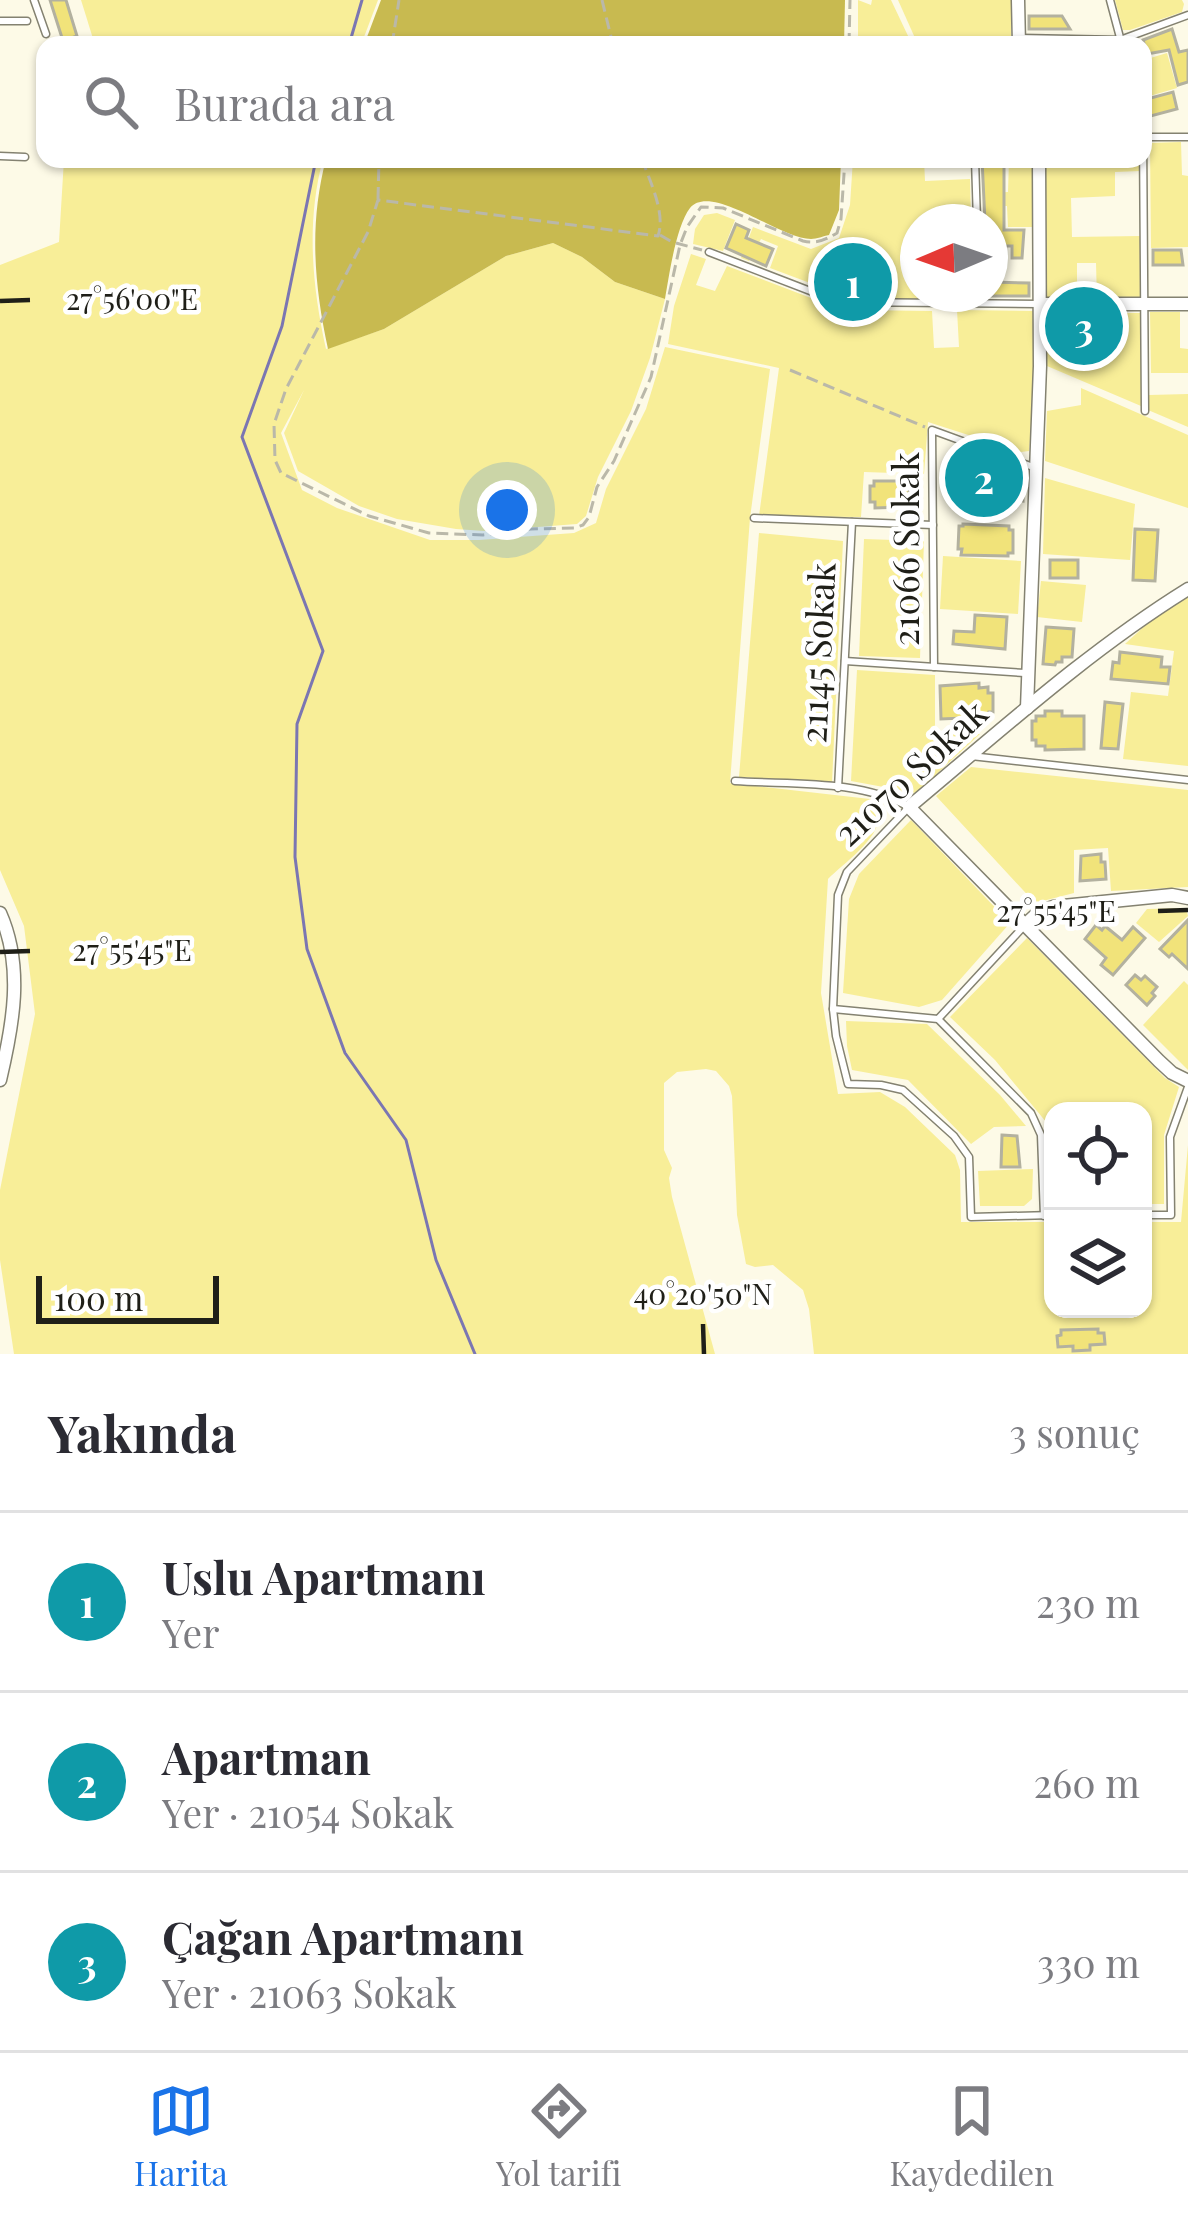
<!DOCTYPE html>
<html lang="tr">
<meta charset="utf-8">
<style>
:root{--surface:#fff;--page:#f7f7f7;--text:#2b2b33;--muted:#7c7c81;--line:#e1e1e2;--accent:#1a73e8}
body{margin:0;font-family:"Playfair Display",serif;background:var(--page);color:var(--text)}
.controls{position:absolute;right:36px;bottom:36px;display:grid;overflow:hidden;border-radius:24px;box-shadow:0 3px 9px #0004}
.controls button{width:108px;height:108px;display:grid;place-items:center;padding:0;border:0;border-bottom:3px solid var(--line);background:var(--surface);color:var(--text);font:60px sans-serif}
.compass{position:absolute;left:900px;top:204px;width:108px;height:108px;border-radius:50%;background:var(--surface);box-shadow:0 3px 9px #0004;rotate:268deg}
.scale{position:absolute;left:36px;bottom:30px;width:183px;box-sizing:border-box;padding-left:12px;border:6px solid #1f1f18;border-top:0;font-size:33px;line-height:42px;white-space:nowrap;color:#1f1f18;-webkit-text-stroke:9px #fff;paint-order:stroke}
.you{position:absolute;left:507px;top:510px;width:42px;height:42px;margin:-30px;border:9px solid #fff;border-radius:50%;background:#1a73e8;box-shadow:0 0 0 18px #1a73e833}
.badge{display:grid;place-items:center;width:78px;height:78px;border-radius:50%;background:var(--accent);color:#fff;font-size:39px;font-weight:700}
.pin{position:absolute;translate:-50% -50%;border:6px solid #fff;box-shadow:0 3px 12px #0006}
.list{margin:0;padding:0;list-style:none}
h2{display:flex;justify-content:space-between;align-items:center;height:156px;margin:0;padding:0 48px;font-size:51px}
h2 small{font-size:39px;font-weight:400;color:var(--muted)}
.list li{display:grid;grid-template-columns:78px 1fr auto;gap:36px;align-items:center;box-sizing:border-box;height:180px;padding:0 48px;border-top:3px solid var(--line)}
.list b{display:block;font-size:45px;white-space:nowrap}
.list p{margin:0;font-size:39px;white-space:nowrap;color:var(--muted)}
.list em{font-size:39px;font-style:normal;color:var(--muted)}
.icon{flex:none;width:66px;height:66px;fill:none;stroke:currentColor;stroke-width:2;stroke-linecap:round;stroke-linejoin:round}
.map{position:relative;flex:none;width:1188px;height:1354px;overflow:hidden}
.search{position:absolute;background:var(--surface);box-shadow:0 3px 9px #0004;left:36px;right:36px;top:36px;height:132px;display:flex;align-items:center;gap:30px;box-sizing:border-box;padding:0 42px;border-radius:24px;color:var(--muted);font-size:45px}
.sheet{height:696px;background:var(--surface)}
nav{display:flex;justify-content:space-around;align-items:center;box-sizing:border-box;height:168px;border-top:3px solid var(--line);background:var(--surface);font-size:33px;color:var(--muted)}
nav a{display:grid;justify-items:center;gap:6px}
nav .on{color:var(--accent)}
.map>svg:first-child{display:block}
.green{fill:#f8ee98}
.forest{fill:#c8ba50}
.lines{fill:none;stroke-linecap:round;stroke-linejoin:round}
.stream{stroke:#7b76b2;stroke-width:3}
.building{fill:#f1e37a;stroke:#b3b19f;stroke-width:3}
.lane-casing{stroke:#848271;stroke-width:9}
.street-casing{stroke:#848271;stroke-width:15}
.path{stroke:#bab8a9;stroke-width:3;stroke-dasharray:12 6;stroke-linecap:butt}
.lane{stroke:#fff;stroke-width:6}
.street{stroke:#fff;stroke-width:12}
.ticks{fill:none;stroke:#1f1f18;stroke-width:4.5}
.labels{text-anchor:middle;stroke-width:9;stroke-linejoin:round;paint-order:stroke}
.street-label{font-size:36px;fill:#1f1f18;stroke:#fff}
.ticks-label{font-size:30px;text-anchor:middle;fill:#1f1f18;stroke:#fff;stroke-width:9;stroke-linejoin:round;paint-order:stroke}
</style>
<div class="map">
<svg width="1188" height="1354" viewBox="0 0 1188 1354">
<rect width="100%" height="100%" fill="#fdfae7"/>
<!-- green -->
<g class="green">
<path d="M81 0H378L361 45H95Z"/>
<path d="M858 0 871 5 872 0H891L909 38 858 37Z"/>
<path d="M898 0H1011V36L915 38Z"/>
<path d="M1115 0H1182L1184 4 1182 12 1130 30H1123Z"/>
<path d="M1143 47 1147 59 1167 53 1177 88 1143 98Z"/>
<path d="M1181 142 1182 175 1188 176V247L1151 248 1150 143Z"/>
<path d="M64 159H323C306 222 312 286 326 349L384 329 506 256 553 243 582 257 615 282 665 299 650 358 631 411 598 477 586 516 577 524 484 531 456 529 397 519 359 506 298 471 284 433 304 390 281 433 302 490 337 508 430 540H479L574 533 596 523 606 489 646 409 665 347 770 369 750 518 730 783 870 799C900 825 847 860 828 879L821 993 838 1094 880 1092 905 1107 955 1155 960 1170 961 1222H1053V1309H1143V1222H1181L1188 1145V1354H814L809 1309 803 1290 773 1265 755 1267 746 1264 737 1215 732 1096 729 1086 716 1071 706 1069 677 1072 664 1083V1150L672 1168 669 1178 672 1197 715 1354H14L0 1260V1190L35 1014 24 926 0 870V265L59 242Z"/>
<path d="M853 159H924L925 181 970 179 971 222H918V294H951V299H896L861 294 866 268 833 260 826 289 770 268 778 246 761 239 749 261 741 258 753 227 811 249 839 238 850 205Z"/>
<path d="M1009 159H1032V227H1008L1007 206H984V193L1008 192Z"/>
<path d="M1044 159H1139L1140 171 1115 172V196L1071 198 1072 237 1140 236 1141 299 1097 300 1096 263H1077V301H1047Z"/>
<path d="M717 213 735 220 723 251 693 244 695 229 704 215Z"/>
<path d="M691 254 706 259 696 285 715 291 727 266 824 303 856 310 932 311 934 348 959 347 957 310 1036 311 1034 402 1029 451 1021 452 928 422 924 474 864 472 861 517 759 516 779 368 668 344 674 306Z"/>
<path d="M1047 312H1072L1073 343H1094V312H1106L1107 346H1123V313H1141V406L1047 366Z"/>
<path d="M1150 312H1180V348L1188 349V373H1151Z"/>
<path d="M1081 388 1188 435V508L1045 461 1047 411 1081 405Z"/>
<path d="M1188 394V427L1148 410 1149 395Z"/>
<path d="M1045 478 1135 504 1130 560 1043 554Z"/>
<path d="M759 533 843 541 832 783 739 777Z"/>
<path d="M864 539 924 541 920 658 859 656Z"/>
<path d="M943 556 1021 561 1018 614 940 609Z"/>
<path d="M1041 581 1086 585 1082 622 1037 617Z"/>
<path d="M1188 597V766L1123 759 1131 692 1168 696 1174 651 1125 644 1150 621Z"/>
<path d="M857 670 935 675V733L980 734 916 793 851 781Z"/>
<path d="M971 767 1188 790V887L1111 891 1108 848 1074 850V893L1035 903 936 796Z"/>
<path d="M911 820 1010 923 942 1000 919 1007 843 993 849 899 859 874Z"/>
<path d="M1186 908 1188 916 1159 942 1136 923 1147 909Z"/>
<path d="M1027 938 1165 1078 1179 1087 1164 1135V1204H1143V1111H1053L1051 1166V1128L995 1060 950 1017Z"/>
<path d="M1184 981 1188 985V1070L1143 1025Z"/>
<path d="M846 1021 927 1024 1000 1095 1026 1126 994 1127 971 1144 908 1080 852 1070 847 1046Z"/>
<path d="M1033 1169 1032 1199 1024 1206H980L978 1171Z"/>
</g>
<!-- forest -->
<g class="forest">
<path d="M381 0H845L844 45H364Z"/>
<path d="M326 159H841L839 210 829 235C823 236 817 239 811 239 780 239 711 182 690 208 676 226 669 276 665 299L615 282 582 257 553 243 506 256 384 329 328 349C314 284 309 224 326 159Z"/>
</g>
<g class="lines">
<!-- stream -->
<g class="stream">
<path d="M349 45 362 0"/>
<path d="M316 159 282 326 242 437 323 651 297 724 295 857 307 949 345 1053 406 1140 436 1260 475 1354"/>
</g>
</g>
<!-- building -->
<g class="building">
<path d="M50 0H66L77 36 63 41Z"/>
<path d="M1029 16H1062L1070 29H1029Z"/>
<path d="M1172 29 1179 52 1188 50V82L1178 85 1169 50 1147 54 1143 40Z"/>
<path d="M1173 92 1177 109 1147 117 1143 100Z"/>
<path d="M982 159H1004V230H1024L1022 258H1012V246H990V222H985Z"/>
<path d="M736 224 749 230 746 238 773 249 766 266 726 248Z"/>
<path d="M1153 250H1181L1183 265H1153Z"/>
<path d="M834 269 861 273 858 292 831 290Z"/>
<path d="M990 282 1029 283V296H990Z"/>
<path d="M1120 315 1121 339H1108V335L1076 336V316Z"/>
<path d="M951 454H965V458H973V461L983 462V465H992V469H1001L1018 477V482L1023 484V501L1004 499 999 494H988V491L970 487V483L951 480Z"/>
<path d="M874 481H905L904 487H909V502H903V507L875 508V502H870V486H874Z"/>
<path d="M963 524 1009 526V530H1013V553H1008V556L961 555 962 549H958L959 526H963Z"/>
<path d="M1135 529 1158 530 1155 581 1133 580Z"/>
<rect x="1050" y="560" width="28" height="18"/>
<path d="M975 615 1007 617 1005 649 953 644 954 631 974 632Z"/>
<path d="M1046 627 1074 629 1072 657H1062V662H1056L1055 665 1043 664Z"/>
<path d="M1120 652 1162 657 1161 667H1170L1168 684 1111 679 1113 662 1119 663Z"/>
<path d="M979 683V688L988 687V693H993V712H989V717H980V723H963V718L941 719 940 686Z"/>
<path d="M1105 702 1123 704 1118 749 1101 748Z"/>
<path d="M1045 711H1062V716H1084V749L1045 750V746H1036V740H1032V721H1036V716H1045Z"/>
<path d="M1101 854V862H1105L1106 879 1080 881 1081 856Z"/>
<path d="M1188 920V969L1172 954 1169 957 1160 949Z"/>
<path d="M1096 925 1102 930 1105 926 1122 940 1133 927 1145 938 1113 975 1101 965 1106 958 1085 939Z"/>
<path d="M1135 975 1141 980 1145 976 1157 987 1152 993 1155 996 1147 1005 1126 985Z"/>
<path d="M1002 1135 1017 1136 1020 1167H1001Z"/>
<path d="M1098 1329V1333H1104L1105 1344 1090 1345V1350L1073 1351V1346L1058 1347 1057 1336 1061 1335V1330Z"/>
</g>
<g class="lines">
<!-- lane casing -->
<g class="lane-casing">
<g id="lane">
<path d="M34 0 46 34"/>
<path d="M1110 0 1122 45"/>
<path d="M0 21H27"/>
<path d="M1022 38 1120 40 1188 15"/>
<path d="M1143 134 1145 411"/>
<path d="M1143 137H1188"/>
<path d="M0 156 25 157"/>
<path d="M975 159 977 222"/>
<path d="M709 252 818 294 845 302 1038 304"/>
<path d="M754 518 933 525"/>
<path d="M845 661 1025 673"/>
<path d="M934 667 932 430 1033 467"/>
<path d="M971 756 1188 780"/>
<path d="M735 781C792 785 858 779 909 807L847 872 838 895 833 1009 836 1036 848 1084 881 1085 903 1090 954 1136 969 1157 971 1217 1053 1215"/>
<path d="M838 788 852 522"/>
<path d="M833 1009 938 1019 1031 1113 1041 1135 1044 1216"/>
<path d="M938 1019 1025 925"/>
<path d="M1143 1215H1171L1170 1137 1188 1087"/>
</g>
</g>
<!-- street casing -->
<g class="street-casing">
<g id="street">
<path d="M1018 0 1019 45"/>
<path d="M1041 304H1188"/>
<path d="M1188 589C1088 651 999 732 909 807L1159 1061 1172 1073 1188 1081"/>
<path d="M1027 708 1040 366 1039 159"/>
<path d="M0 913C24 967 13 1025 0 1080"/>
<path d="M1025 925 1039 912 1053 907 1172 895 1188 898"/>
</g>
</g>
<!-- path -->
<g class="path">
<path d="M602 0 613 45"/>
<path d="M392 45 399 0"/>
<path d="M849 45 850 0"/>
<path d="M642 159C650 182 666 213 658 236L378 200 368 232 286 389 274 424 275 460 281 473 369 516 429 533 483 535 531 529 574 528 583 525 589 517 597 487 614 461 651 377 680 245 687 227 701 207 723 208 803 241C817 244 825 240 837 233L841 219 845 159"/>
<path d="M378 199 379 159"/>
<path d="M660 235 672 242 702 250"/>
<path d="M790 370 925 427"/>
</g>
<!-- lane -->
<use href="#lane" class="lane"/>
<!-- street -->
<use href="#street" class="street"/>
</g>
<!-- ticks -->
<path class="ticks" d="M0 301 30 300M1158 911 1188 910M0 952 30 951M703 1324 704 1354"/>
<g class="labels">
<!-- street labels -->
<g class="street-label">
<text transform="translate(906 549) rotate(-90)" y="13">21066 Sokak</text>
<text transform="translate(818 653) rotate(-87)" y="13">21145 Sokak</text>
<text transform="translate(911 773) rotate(-43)" y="13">21070 Sokak</text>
</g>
</g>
<g class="ticks-label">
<text x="132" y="310">27°56'00"E</text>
<text x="1056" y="922">27°55'45"E</text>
<text x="132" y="961">27°55'45"E</text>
<text x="703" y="1305">40°20'50"N</text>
</g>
</svg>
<div class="controls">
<button><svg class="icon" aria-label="locate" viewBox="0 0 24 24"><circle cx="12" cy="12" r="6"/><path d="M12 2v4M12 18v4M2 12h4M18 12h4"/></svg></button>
<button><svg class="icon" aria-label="layers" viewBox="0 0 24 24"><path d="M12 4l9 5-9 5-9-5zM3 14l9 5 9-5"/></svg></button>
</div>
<svg class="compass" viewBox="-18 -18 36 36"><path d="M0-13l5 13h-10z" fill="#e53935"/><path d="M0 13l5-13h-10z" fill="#7c7c81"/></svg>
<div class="scale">100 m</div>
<div class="you"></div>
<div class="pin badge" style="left:853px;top:282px;background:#0f9aa8">1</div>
<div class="pin badge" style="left:984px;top:478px;background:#0f9aa8">2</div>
<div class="pin badge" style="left:1084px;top:326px;background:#0f9aa8">3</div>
<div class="search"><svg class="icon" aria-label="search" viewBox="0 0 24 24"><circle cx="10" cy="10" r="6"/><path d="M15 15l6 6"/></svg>Burada ara</div>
</div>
<section class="sheet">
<h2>Yakında<small>3 sonuç</small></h2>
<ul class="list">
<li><span class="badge" style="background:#0f9aa8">1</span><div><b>Uslu Apartmanı</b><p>Yer</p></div><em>230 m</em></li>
<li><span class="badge" style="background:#0f9aa8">2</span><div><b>Apartman</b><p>Yer · 21054 Sokak</p></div><em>260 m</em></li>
<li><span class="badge" style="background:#0f9aa8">3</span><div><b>Çağan Apartmanı</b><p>Yer · 21063 Sokak</p></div><em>330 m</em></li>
</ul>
</section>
<nav>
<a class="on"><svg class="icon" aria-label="map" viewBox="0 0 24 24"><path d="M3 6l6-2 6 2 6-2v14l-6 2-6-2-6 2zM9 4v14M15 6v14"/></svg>Harita</a>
<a><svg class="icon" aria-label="directions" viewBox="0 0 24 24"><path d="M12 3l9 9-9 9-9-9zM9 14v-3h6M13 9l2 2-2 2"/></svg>Yol tarifi</a>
<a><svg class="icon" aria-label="saved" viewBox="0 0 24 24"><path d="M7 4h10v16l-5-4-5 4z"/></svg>Kaydedilen</a>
</nav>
